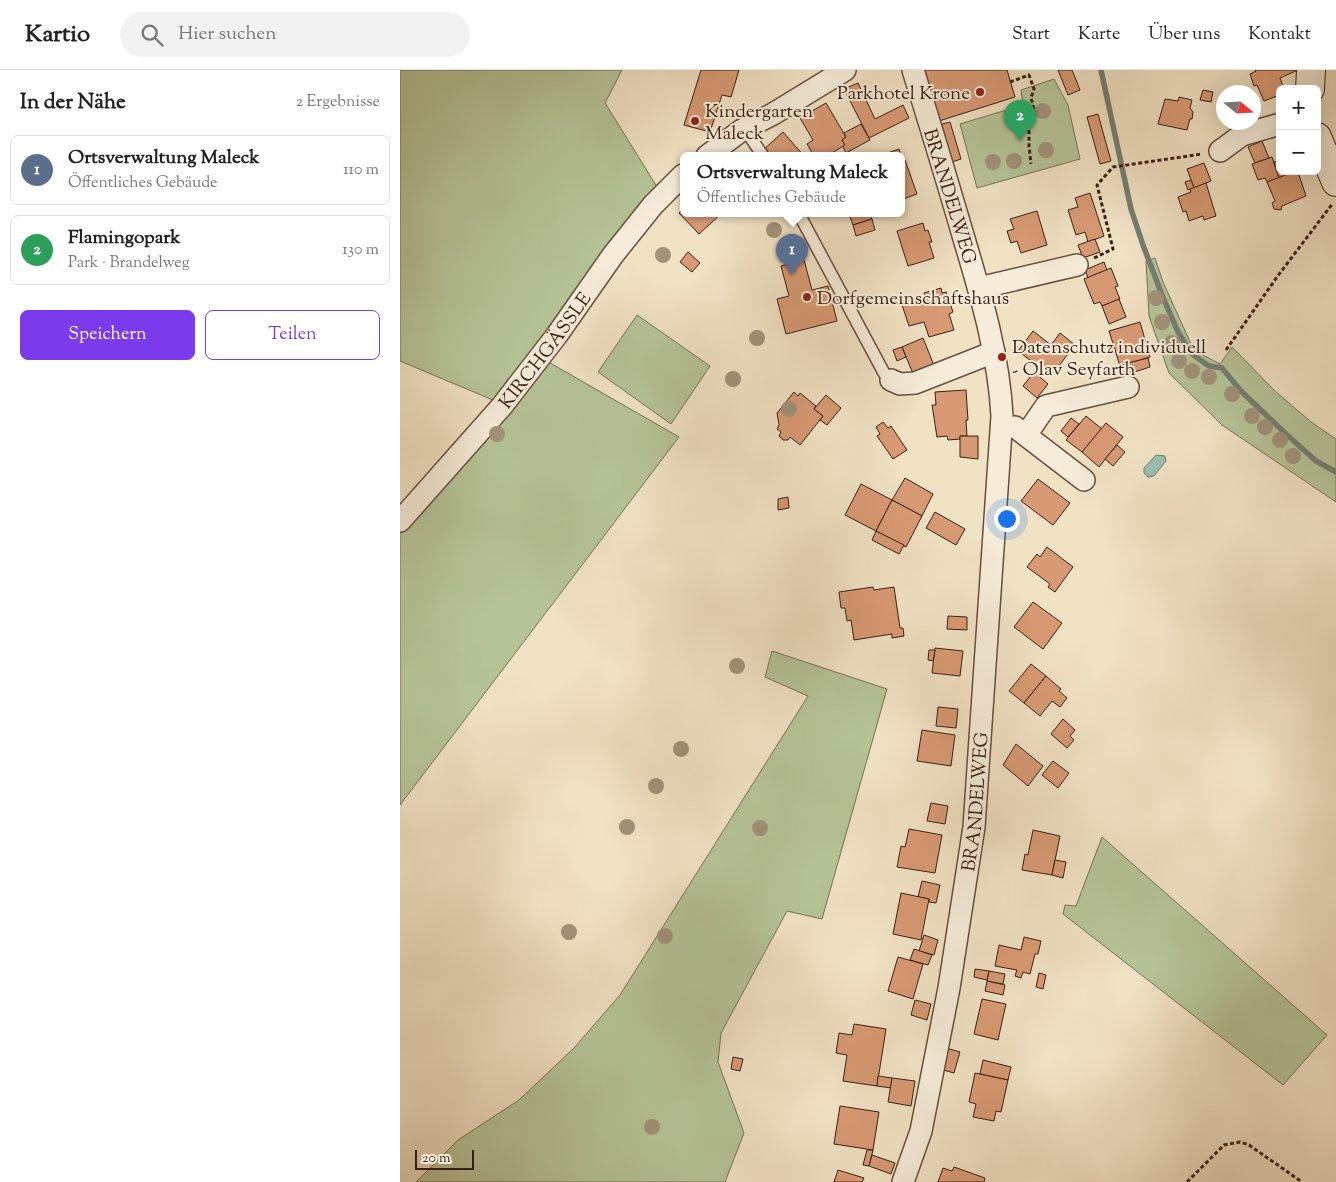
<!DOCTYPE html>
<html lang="de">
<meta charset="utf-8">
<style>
:root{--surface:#fff;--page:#f2f2f2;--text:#222;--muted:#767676;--line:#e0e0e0;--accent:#7c3aed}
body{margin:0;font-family:"Sorts Mill Goudy",serif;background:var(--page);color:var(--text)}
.controls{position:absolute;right:15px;top:15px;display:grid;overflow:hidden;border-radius:8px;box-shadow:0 5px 20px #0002}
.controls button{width:45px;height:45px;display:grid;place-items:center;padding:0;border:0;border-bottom:1px solid var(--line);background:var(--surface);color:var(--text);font:25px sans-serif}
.compass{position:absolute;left:816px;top:15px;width:45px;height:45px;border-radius:50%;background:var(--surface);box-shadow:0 5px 20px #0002;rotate:108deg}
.scale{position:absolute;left:15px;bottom:12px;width:59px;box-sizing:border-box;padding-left:5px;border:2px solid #3b1e13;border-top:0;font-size:14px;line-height:18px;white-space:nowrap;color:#3b1e13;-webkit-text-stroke:4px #f6ecd9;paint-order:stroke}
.you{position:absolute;left:606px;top:448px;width:18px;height:18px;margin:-12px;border:4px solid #fff;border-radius:50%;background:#1a73e8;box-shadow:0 0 0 8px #1a73e833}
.badge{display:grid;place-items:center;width:32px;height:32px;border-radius:50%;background:var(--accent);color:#fff;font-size:16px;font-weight:700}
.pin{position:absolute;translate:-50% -41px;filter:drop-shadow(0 1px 2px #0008)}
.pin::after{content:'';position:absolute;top:26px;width:18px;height:15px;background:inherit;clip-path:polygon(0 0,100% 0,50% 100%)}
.popup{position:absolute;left:280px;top:82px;width:225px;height:65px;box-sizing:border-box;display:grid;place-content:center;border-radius:8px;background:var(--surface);filter:drop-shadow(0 1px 4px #0005);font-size:16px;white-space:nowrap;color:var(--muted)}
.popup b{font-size:19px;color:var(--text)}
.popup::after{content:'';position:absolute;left:50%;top:100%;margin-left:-10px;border:10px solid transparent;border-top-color:var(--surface)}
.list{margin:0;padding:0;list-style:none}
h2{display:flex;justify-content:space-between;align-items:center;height:65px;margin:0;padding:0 20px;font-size:21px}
h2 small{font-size:16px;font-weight:400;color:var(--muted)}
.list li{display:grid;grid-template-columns:32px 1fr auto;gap:15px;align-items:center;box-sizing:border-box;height:70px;margin:0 10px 10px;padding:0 10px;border:1px solid var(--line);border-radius:8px}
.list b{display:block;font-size:19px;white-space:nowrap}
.list p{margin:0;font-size:16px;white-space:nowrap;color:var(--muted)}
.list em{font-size:16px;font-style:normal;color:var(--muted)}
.actions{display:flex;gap:10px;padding:15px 20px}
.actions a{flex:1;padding:11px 0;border:1px solid var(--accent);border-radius:8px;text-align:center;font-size:18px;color:var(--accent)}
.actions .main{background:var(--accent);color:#fff}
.icon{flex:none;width:28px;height:28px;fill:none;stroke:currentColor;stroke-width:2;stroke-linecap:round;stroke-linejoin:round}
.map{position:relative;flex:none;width:936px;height:1112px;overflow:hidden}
header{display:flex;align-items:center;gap:30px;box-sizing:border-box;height:70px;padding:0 25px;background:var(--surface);border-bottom:1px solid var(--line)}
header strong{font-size:24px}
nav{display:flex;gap:28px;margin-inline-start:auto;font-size:18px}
.search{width:350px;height:45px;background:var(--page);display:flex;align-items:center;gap:12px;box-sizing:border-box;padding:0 18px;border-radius:28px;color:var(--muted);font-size:19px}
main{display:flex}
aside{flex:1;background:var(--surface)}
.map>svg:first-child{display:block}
.green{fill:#b5c498;stroke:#787156}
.water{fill:#9bbeb1;stroke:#757e72}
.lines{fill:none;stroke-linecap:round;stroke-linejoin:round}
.stream{stroke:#757e72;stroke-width:5.5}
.building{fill:#d89a74;stroke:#3b1e13}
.lane-casing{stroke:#684f3f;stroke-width:14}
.street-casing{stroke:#684f3f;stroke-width:24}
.secondary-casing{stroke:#3b1e13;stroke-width:30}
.path{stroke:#3b1e13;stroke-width:3;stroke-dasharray:4 2.5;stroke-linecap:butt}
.lane{stroke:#f6ecd9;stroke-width:11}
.street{stroke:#f6ecd9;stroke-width:21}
.secondary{stroke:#f6ecd9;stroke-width:28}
.tree{fill:#a19279}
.poi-dot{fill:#8f2418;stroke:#f6ecd9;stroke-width:2}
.labels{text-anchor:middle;stroke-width:4;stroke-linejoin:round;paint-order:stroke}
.poi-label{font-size:19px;fill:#3b1e13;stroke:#f6ecd9;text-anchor:start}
.street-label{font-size:19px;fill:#3b1e13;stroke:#f6ecd9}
</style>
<header>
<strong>Kartio</strong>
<div class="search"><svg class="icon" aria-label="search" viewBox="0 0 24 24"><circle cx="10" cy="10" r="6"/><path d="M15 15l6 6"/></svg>Hier suchen</div>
<nav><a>Start</a><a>Karte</a><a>Über uns</a><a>Kontakt</a></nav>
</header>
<main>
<aside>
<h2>In der Nähe<small>2 Ergebnisse</small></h2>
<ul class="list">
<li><span class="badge" style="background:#5c6f8a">1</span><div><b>Ortsverwaltung Maleck</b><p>Öffentliches Gebäude</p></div><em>110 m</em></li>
<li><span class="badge" style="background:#2e9e5b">2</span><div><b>Flamingopark</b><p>Park · Brandelweg</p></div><em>130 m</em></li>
</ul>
<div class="actions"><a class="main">Speichern</a><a>Teilen</a></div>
</aside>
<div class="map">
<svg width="936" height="1112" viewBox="0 0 936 1112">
<rect width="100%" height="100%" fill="#f1e2c4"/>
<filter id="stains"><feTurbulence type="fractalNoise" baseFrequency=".004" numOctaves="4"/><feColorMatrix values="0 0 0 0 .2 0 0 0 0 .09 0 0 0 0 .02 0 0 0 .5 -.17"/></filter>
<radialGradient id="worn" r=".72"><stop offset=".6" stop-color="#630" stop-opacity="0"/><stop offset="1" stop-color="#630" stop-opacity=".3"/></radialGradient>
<!-- green -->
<g class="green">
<path d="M0 0H222L205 33 259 120 138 286 279 367 0 735V447L100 333 0 291Z"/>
<path d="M654 9 668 35 680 89 577 118 560 54 623 35 621 20Z"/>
<path d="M755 188 763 212 791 274 803 285 820 294 832 277 875 321 911 352 936 369V432L822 355 769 303 749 246 746 191Z"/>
<path d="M237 245 310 296 271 354 198 302Z"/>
<path d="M372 581 487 619 422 849 387 841 321 963 318 992 344 1063 325 1112H16L58 1070 119 1030 174 978 220 925 408 626 365 607Z"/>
<path d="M702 767 927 965 883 1015 663 844 665 835 676 836Z"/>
</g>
<!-- water -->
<path class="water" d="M756 385 765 386 766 391 754 406 748 407 744 403V398Z"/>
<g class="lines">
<!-- stream -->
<path class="stream" d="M701 0 731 139 743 175 762 225 778 262 792 284 809 296 822 298 841 321 886 364 916 391 936 402"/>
</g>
<!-- building -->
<g class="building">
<path d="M301 0H339L331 27 322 25 310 62 284 55Z"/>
<path d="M524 0H607L615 27 539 51Z"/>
<path d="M658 0H672L680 20 668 25Z"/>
<path d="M855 0H898L880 8 884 19H880V25L864 31 857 15 854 16 850 4 856 1Z"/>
<path d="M458 13 475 49 503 35 509 48 469 68 444 19Z"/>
<path d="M803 20 813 22 811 32 800 30Z"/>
<path d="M779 27 792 30 790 38 793 42 792 49H790L787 60 758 54 765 29 778 31Z"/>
<path d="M426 33 446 67 442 70 445 75 427 86H414L407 74 413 70 400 48Z"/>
<path d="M698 44 711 91 700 94 687 47Z"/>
<path d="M550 52 561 89 546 94 535 56Z"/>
<path d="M461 54 470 70 446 83 443 77 445 75 442 70 446 67 444 63Z"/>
<path d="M383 62 404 86H367L362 81Z"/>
<path d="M862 71 869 88 855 93 848 77Z"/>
<path d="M499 79 503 91 505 90 517 124 501 130V86H479Z"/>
<path d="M872 87 879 108 867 112 865 108 858 110 852 94Z"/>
<path d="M880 90V101H885L886 105 879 108 874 92Z"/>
<path d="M804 93 811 111 794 118 787 99Z"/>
<path d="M888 101 898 102 906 126 882 136 881 140 874 139 872 133 875 131 867 112 888 104Z"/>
<path d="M791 110 794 118 788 120 785 112Z"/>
<path d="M806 113 816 146 804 150 803 146 789 151 786 141 783 142 778 127 791 122 790 119Z"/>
<path d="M690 123 704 166 688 172 685 162 676 165 668 140 678 137 675 128Z"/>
<path d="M283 139V144H321L299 164 279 143Z"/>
<path d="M637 141 647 175 621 183 617 171 611 173 607 161 614 159 610 149Z"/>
<path d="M449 144H470L472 149 453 155Z"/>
<path d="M472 149 475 160 456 166 453 155Z"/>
<path d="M523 153 525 161 528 160 532 172H529L534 188 508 196 497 161Z"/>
<path d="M695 169 700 182 683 188 678 175Z"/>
<path d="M288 182 300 193 292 202 280 192Z"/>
<path d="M404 190 412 220 428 216 437 251 386 264 377 229 389 226 381 196Z"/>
<path d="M704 192 707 200 688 208 685 200Z"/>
<path d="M711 198 718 216 715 217 720 229 702 236 700 232 694 234 684 209Z"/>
<path d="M541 218 542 223 546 222 553 242 549 244 554 260 529 267 524 252 509 256 502 235 526 228 524 223Z"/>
<path d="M719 229 726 247 709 254 702 236Z"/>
<path d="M740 252 750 287 720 296 709 261Z"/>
<path d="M633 261 651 275 660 263 675 275 651 306 618 281Z"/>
<path d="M523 268 535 298 514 306 502 277Z"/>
<path d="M502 277 506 287 497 291 493 280Z"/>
<path d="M748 288 750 297 731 303 728 293Z"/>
<path d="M634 302 648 314 637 328 623 316Z"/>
<path d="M566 320 568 350H566L567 366H560V369L548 370 547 366 537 367 532 335H536L535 322Z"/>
<path d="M394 322 398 326 400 323 416 336 414 339 423 346 400 375 390 367 388 370H383L379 366 381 362 377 359 379 355 377 343Z"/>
<path d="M426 325 441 338 427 355 420 350 423 346 414 339Z"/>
<path d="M686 346 702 359 682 382 666 370Z"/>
<path d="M671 348 679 354 668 367 661 361Z"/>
<path d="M483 352 488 358 491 356 507 380 493 389 477 366 480 364 476 357Z"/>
<path d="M706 353 723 367 699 397 682 382Z"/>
<path d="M560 366H578V389L560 387Z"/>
<path d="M717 375 725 382 713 396 705 389Z"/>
<path d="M505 408 533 424 522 446 492 430Z"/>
<path d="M638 409 670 433 653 455 621 431Z"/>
<path d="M461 414 492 430 476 461 445 445Z"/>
<path d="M388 427 389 438 378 440V429Z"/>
<path d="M492 430 522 446 506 477 476 461Z"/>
<path d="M535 442 565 459 556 475 526 458Z"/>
<path d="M476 461 504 475 499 484 472 470Z"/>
<path d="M647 477 673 497 655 522 648 517 650 514 627 497 637 484 640 487Z"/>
<path d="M473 517 474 520 494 517 500 558H503L504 566 492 568V564L454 570 451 550 447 551 445 538H441L439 522Z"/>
<path d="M633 532 662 553 643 579 614 557Z"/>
<path d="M548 546 567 547V560L547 559Z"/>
<path d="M535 578 563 581 560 606 532 603Z"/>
<path d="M529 580H535L533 591 528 590Z"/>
<path d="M631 594 646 606 624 633 609 621Z"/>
<path d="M646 606 661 619 659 621 667 628 660 637 652 631 640 646 624 633Z"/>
<path d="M538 637 558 639 556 658 536 656Z"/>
<path d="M663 649 675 660 670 666 674 670 667 678 651 664Z"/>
<path d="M522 660 555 665 551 696 517 691Z"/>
<path d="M616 674 643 696 628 716 603 695Z"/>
<path d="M653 691 669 703 658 718 642 705Z"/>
<path d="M531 733 548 736 545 754 527 751Z"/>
<path d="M509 759 542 765 535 803 497 797 501 776 505 777Z"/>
<path d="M633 760 660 766 652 805 622 800 625 784 628 785Z"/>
<path d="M655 790 666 792 663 808 652 805Z"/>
<path d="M522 811 540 815 536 833 529 832V829L518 827Z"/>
<path d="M501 823 529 829 521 870 493 864Z"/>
<path d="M524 865 538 870 534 885 519 881Z"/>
<path d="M624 867 641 871 638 884H635L630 904 623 902 621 908 615 906 617 900 595 896 599 875 621 880Z"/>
<path d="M514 879 532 885 528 895 510 890Z"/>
<path d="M498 887 523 894 513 929 488 921Z"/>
<path d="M575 899 589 901 587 910 574 907Z"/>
<path d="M589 901 605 904 603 914 587 911Z"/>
<path d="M639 903 646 905 643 919 636 917Z"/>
<path d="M587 911 605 915 603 925 585 921Z"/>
<path d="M582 929 606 934 598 970 574 964Z"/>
<path d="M515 930 531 934 527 950 511 945Z"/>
<path d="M454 954 486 959 477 1016 443 1011 447 985 436 983 439 963 452 965Z"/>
<path d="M546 978 560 982 554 1003 540 999Z"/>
<path d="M333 987 343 989 340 1001 331 999Z"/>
<path d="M583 990 611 997 608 1010 580 1004Z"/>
<path d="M575 1003 608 1010 601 1042 596 1041 594 1051 573 1047 576 1034 569 1032Z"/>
<path d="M478 1006 492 1008 491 1018 477 1016Z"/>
<path d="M492 1008 515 1011 511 1036 488 1032Z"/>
<path d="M440 1036 479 1042 473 1080 434 1074Z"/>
<path d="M467 1080H473L469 1096 463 1095Z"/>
<path d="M472 1085 495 1093 491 1104 469 1096Z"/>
<path d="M554 1097 585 1108 584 1112H538L543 1098 552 1101Z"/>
<path d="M438 1100 464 1108 462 1112H434Z"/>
</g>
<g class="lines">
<!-- lane casing -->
<g class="lane-casing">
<g id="lane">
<path d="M345 59 363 86"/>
<path d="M399 144 484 303 491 310"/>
</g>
</g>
<!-- street casing -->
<g class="street-casing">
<g id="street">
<path d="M820 81 842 65 880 54"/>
<path d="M307 86 342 60 373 44 445 0"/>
<path d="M579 218 677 195"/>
<path d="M491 310 500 314 515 313 594 282"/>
<path d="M615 357 684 410"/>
<path d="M626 365 646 336 728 317"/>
<path id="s1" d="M0 451 102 336 157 265 213 185 253 135 283 105"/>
<path id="s2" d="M503 1112 521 1061 549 918 574 757 602 346C599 287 582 229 565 172 548 114 531 57 513 0"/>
</g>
</g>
<!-- secondary casing -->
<g class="secondary-casing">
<g id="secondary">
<path d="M910 19 911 0"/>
<path d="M917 67 936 112"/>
</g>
</g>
<!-- path -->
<g class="path">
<path d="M610 12 629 5 634 19 631 28 634 39 629 55V76L631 94"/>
<path d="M694 188 713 179 697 115 713 97 802 84"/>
<path d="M826 280 877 207 933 133"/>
<path d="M787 1112 824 1075 840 1072 849 1075 902 1112"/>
</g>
<!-- lane -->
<use href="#lane" class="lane"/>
<!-- street -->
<use href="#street" class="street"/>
<!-- secondary -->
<use href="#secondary" class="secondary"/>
</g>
<!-- trees -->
<g class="tree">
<circle cx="643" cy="41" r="8"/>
<circle cx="646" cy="80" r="8"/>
<circle cx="614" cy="91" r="8"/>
<circle cx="593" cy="92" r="8"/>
<circle cx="374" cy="160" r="8"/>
<circle cx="263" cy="185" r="8"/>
<circle cx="756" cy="228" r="8"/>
<circle cx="762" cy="252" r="8"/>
<circle cx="357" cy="268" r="8"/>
<circle cx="772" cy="273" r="8"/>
<circle cx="779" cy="291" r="8"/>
<circle cx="792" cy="301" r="8"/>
<circle cx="809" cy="307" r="8"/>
<circle cx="333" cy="309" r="8"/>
<circle cx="832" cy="324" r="8"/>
<circle cx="389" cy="339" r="8"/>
<circle cx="852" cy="346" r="8"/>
<circle cx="865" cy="357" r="8"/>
<circle cx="97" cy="364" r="8"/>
<circle cx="880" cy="370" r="8"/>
<circle cx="893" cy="386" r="8"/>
<circle cx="337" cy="596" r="8"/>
<circle cx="281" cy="679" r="8"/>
<circle cx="256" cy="716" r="8"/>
<circle cx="227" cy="757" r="8"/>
<circle cx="360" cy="758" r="8"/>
<circle cx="169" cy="862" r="8"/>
<circle cx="265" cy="866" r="8"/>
<circle cx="252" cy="1057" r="8"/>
</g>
<!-- markers -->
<g class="poi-dot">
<circle cx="580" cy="22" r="5"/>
<circle cx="295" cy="51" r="5"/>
<circle cx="407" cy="227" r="5"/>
<circle cx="602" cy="287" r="5"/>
</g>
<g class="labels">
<!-- poi labels -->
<g class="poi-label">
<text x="570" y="29" text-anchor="end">Parkhotel Krone</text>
<text x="305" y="47">Kindergarten<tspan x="305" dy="22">Maleck</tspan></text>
<text x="417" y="234">Dorfgemeinschaftshaus</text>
<text x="612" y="283">Datenschutz individuell<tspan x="612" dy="22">- Olav Seyfarth</tspan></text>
</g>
<!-- street labels -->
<g class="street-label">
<text transform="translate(551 126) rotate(73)" y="7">BRANDELWEG</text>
<text dy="7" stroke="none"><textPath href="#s1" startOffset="224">KIRCHGÄSSLE</textPath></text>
<text dy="7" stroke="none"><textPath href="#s2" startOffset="388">BRANDELWEG</textPath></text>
</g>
</g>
<rect width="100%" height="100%" filter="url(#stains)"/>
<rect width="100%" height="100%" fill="url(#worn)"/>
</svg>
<div class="controls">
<button>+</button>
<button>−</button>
</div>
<svg class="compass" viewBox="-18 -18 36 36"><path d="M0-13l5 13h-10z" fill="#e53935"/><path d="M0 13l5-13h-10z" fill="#767676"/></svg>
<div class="scale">20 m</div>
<div class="you"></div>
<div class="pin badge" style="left:392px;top:205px;background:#5c6f8a">1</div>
<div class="popup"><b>Ortsverwaltung Maleck</b>Öffentliches Gebäude</div>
<div class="pin badge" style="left:620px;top:71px;background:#2e9e5b">2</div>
</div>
</main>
